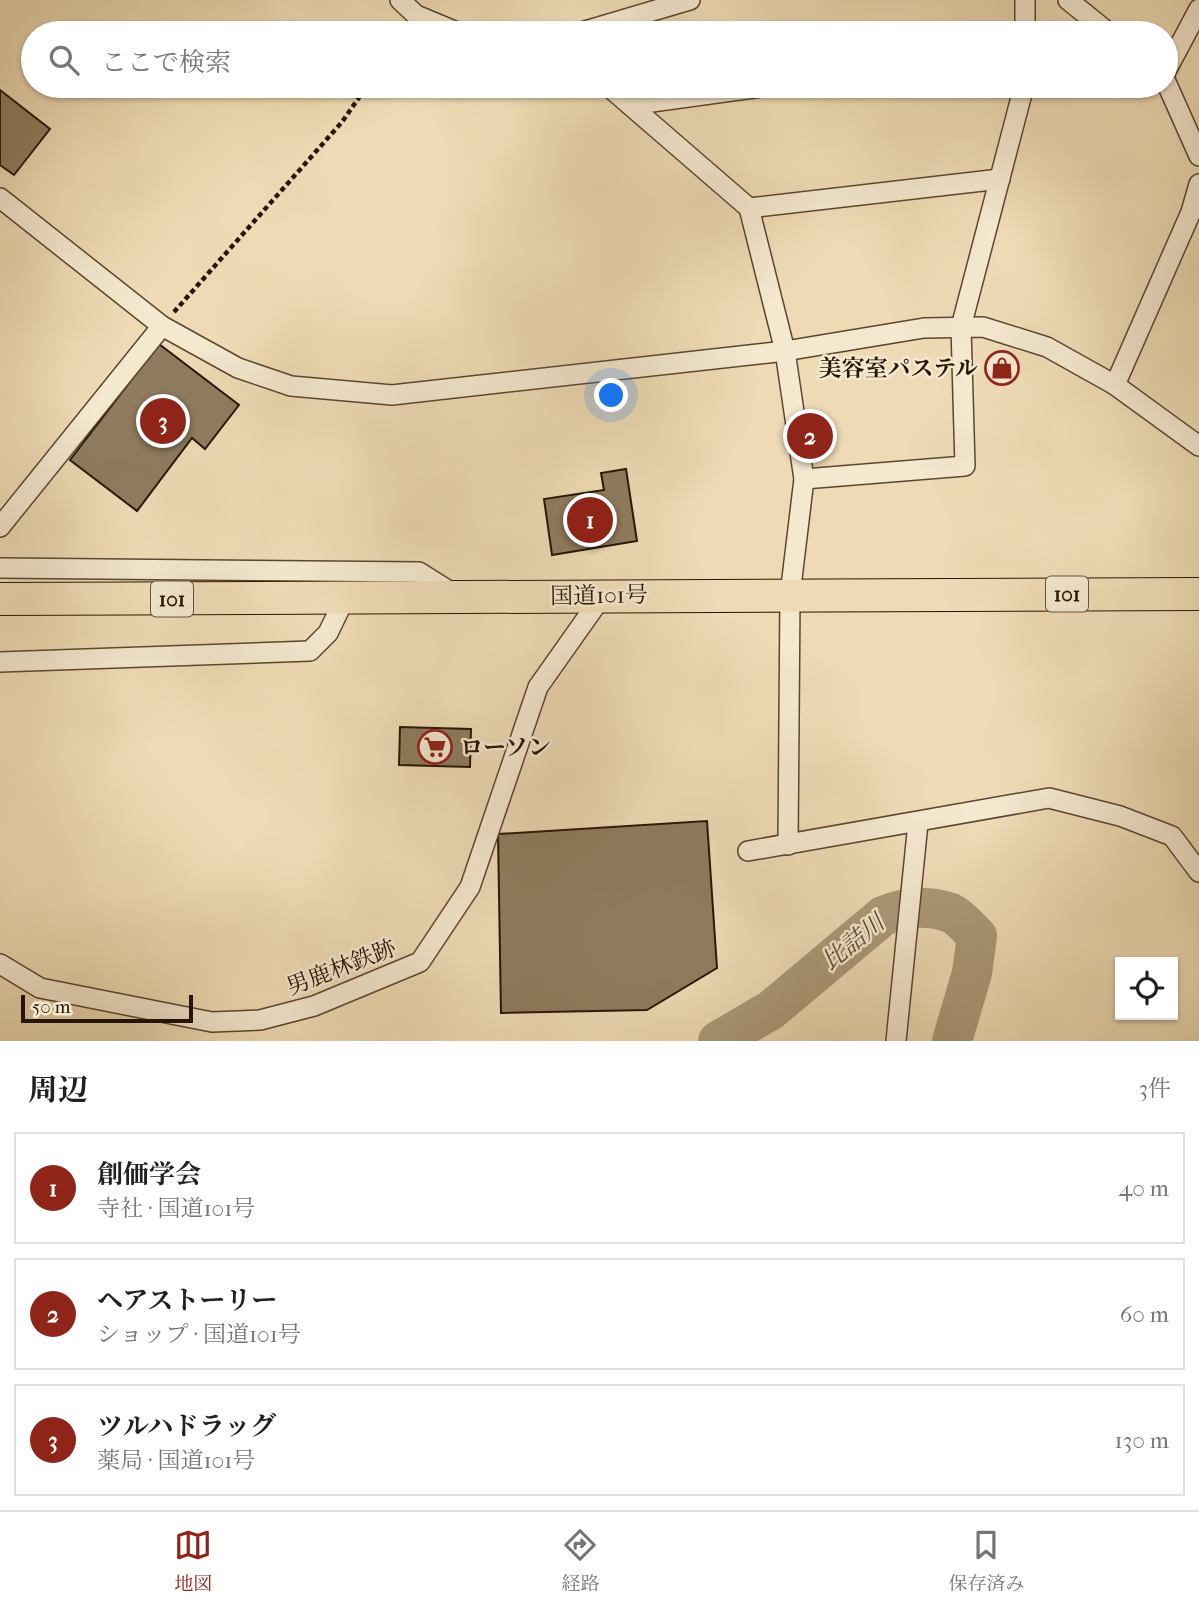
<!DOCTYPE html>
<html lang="ja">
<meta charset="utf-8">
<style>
:root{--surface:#fff;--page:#f2f2f2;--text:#202124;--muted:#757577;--line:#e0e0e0;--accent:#8f2418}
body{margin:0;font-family:"IM FELL French Canon","Noto Serif JP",serif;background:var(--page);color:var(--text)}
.controls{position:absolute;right:21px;bottom:21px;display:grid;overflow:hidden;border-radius:0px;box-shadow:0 2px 5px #0004}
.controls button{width:63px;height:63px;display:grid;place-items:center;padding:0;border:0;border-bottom:2px solid var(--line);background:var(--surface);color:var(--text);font:35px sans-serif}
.scale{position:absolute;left:21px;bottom:18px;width:172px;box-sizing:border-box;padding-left:7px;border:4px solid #281501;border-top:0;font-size:19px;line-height:24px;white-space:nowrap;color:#281501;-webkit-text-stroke:5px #f4e8cf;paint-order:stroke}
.you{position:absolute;left:612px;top:396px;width:24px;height:24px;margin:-18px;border:5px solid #fff;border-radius:50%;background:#1a73e8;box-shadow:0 0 0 10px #1a73e833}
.badge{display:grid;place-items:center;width:46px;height:46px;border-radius:50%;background:var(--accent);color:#fff;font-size:23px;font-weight:700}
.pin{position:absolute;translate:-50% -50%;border:4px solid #fff;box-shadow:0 2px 7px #0006}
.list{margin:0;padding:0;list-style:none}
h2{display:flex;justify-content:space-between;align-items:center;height:91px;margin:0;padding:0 28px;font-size:30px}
h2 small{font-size:23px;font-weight:400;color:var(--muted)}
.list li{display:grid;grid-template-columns:46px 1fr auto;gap:21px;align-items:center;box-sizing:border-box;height:112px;margin:0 14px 14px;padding:0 14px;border:2px solid var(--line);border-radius:0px}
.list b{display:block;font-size:26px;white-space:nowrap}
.list p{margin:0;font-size:23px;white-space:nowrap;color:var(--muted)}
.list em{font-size:23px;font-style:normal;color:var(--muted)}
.icon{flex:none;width:38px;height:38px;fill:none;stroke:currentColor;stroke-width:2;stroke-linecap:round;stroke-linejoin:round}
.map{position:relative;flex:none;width:1199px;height:1041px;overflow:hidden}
.search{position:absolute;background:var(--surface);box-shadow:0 2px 5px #0004;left:21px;right:21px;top:21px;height:77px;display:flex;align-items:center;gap:18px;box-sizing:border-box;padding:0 24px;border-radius:38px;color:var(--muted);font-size:26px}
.sheet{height:469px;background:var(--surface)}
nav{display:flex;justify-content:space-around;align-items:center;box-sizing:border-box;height:98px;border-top:2px solid var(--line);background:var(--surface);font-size:19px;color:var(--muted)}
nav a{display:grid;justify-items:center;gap:4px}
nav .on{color:var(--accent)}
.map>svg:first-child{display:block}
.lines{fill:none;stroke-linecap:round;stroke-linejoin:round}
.river{stroke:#ab9878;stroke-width:40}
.building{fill:#8f7c5f;stroke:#281501;stroke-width:2}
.minor-casing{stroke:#5a462e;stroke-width:22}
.trunk-casing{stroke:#281501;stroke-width:34}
.path{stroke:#281501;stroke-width:4.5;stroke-dasharray:5 3.5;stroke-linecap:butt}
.minor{stroke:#f4e8cf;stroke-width:19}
.trunk{stroke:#eedbb5;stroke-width:32}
.labels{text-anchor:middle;stroke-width:5;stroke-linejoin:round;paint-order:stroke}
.shield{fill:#f4e8cf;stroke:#65543f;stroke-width:2}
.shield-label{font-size:21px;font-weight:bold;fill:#281501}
.poi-label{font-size:23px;font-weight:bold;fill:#281501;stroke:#f4e8cf;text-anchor:end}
.street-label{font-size:23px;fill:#281501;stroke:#f4e8cf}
.water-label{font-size:24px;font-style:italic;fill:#5c4931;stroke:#f4e8cf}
</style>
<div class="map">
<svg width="1199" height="1041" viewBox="0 0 1199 1041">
<rect width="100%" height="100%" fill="#eedbb5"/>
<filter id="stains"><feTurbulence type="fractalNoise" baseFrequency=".00286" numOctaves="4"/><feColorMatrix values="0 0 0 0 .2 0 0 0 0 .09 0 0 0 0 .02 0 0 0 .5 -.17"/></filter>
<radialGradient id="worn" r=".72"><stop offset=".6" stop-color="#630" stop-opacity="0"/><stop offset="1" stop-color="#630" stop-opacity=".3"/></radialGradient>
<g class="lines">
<!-- river -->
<path class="river" d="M718 1041 771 1010 883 916C904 907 928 905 951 913 960 917 969 929 977 936L972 973 952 1041"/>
</g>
<!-- building -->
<g class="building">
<path d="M0 90 50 129 14 175 0 165Z"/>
<path d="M159 344 239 405 205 449 192 438 137 511 70 460Z"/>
<path d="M626 469 637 541 552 555 544 499 604 490 601 473Z"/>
<path d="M400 727 471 729 470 767 399 765Z"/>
<path d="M707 821 717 968 647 1010 501 1013 498 834Z"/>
</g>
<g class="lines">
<!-- minor casing -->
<g class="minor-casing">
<g id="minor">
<path d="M400 0 416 15 459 33"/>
<path d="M1068 0 1109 33"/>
<path d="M578 33 690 0"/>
<path d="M1025 33V0"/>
<path d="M1166 71 1199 9"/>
<path d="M1166 82 1199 156"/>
<path d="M608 86 749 208 785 351 804 479 790 595 788 845"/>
<path d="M630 105 769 86"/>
<path d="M0 198 162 326 238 368 291 386 392 395 785 351 924 328 983 327 1047 347 1115 385 1199 446"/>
<path d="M749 208 1000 179"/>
<path d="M1115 385 1191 212 1199 184"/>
<path d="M804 479 965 466 961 327 1024 86"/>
<path d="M0 527 162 326"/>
<path d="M0 568 419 572 454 594"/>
<path d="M0 662 310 651 328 633 345 598"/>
<path d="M748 851 1049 798 1120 816 1172 836 1199 872"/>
<path d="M0 964 40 988 212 1022 260 1020 314 1006 420 962 470 887 538 687 603 595"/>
<path d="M896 1041 918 823"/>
</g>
</g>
<!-- trunk casing -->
<g class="trunk-casing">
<path id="trunk" d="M0 599 1199 594"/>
</g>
<!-- path -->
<path class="path" d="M174 312 342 122 367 86"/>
<!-- minor -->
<use href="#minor" class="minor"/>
<!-- trunk -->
<use href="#trunk" class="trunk"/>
</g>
<!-- icons -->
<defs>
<g id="shop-ring" transform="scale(1.75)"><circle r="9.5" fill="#f4e8cf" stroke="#8f2418" stroke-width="1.5"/><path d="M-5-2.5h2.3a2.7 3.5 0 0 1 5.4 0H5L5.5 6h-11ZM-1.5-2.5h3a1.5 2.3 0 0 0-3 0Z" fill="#8f2418"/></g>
<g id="supermarket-ring" transform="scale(1.75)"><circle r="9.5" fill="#f4e8cf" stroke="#8f2418" stroke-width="1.5"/><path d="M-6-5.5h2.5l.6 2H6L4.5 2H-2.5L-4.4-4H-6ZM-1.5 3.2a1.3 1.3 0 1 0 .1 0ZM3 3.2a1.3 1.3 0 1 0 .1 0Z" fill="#8f2418"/></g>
</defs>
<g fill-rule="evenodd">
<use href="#shop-ring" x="1002" y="368"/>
<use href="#supermarket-ring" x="435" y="747"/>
</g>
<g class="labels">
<!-- shield labels -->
<g class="shield">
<rect x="1046" y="576.5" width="42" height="35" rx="5"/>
<rect x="151" y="581.5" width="42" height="35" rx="5"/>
</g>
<g class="shield-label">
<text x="1067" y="601">101</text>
<text x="172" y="606">101</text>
</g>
<!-- poi labels -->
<g class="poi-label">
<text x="978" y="376">美容室パステル</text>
<text x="460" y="755" text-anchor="start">ローソン</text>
</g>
<!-- street labels -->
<g class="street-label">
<text transform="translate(599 595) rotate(-1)" y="8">国道101号</text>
<text transform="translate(341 967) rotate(-21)" y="8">男鹿林鉄跡</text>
</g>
<!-- water labels -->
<g class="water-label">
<text transform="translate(853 942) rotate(-39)" y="8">比詰川</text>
</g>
</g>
<rect width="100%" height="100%" filter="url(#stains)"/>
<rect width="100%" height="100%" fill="url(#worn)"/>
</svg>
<div class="controls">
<button><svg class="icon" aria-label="locate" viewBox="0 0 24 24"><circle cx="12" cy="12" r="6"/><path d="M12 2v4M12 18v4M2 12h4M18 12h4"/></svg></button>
</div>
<div class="scale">50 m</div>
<div class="you"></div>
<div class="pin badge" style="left:590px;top:520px">1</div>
<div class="pin badge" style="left:810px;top:436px">2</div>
<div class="pin badge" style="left:163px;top:421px">3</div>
<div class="search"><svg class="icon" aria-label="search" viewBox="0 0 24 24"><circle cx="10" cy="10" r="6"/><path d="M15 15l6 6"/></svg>ここで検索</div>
</div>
<section class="sheet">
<h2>周辺<small>3件</small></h2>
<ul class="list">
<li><span class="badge">1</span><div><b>創価学会</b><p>寺社 · 国道101号</p></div><em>40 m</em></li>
<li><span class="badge">2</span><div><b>ヘアストーリー</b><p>ショップ · 国道101号</p></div><em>60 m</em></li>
<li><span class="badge">3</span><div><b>ツルハドラッグ</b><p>薬局 · 国道101号</p></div><em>130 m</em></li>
</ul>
</section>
<nav>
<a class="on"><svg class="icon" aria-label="map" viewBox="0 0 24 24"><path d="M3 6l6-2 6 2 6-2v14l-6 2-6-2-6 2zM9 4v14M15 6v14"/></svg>地図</a>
<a><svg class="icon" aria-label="directions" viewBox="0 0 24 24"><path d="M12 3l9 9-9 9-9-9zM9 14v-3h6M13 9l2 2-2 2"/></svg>経路</a>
<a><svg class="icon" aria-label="saved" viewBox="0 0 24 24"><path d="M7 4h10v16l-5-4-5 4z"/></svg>保存済み</a>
</nav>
